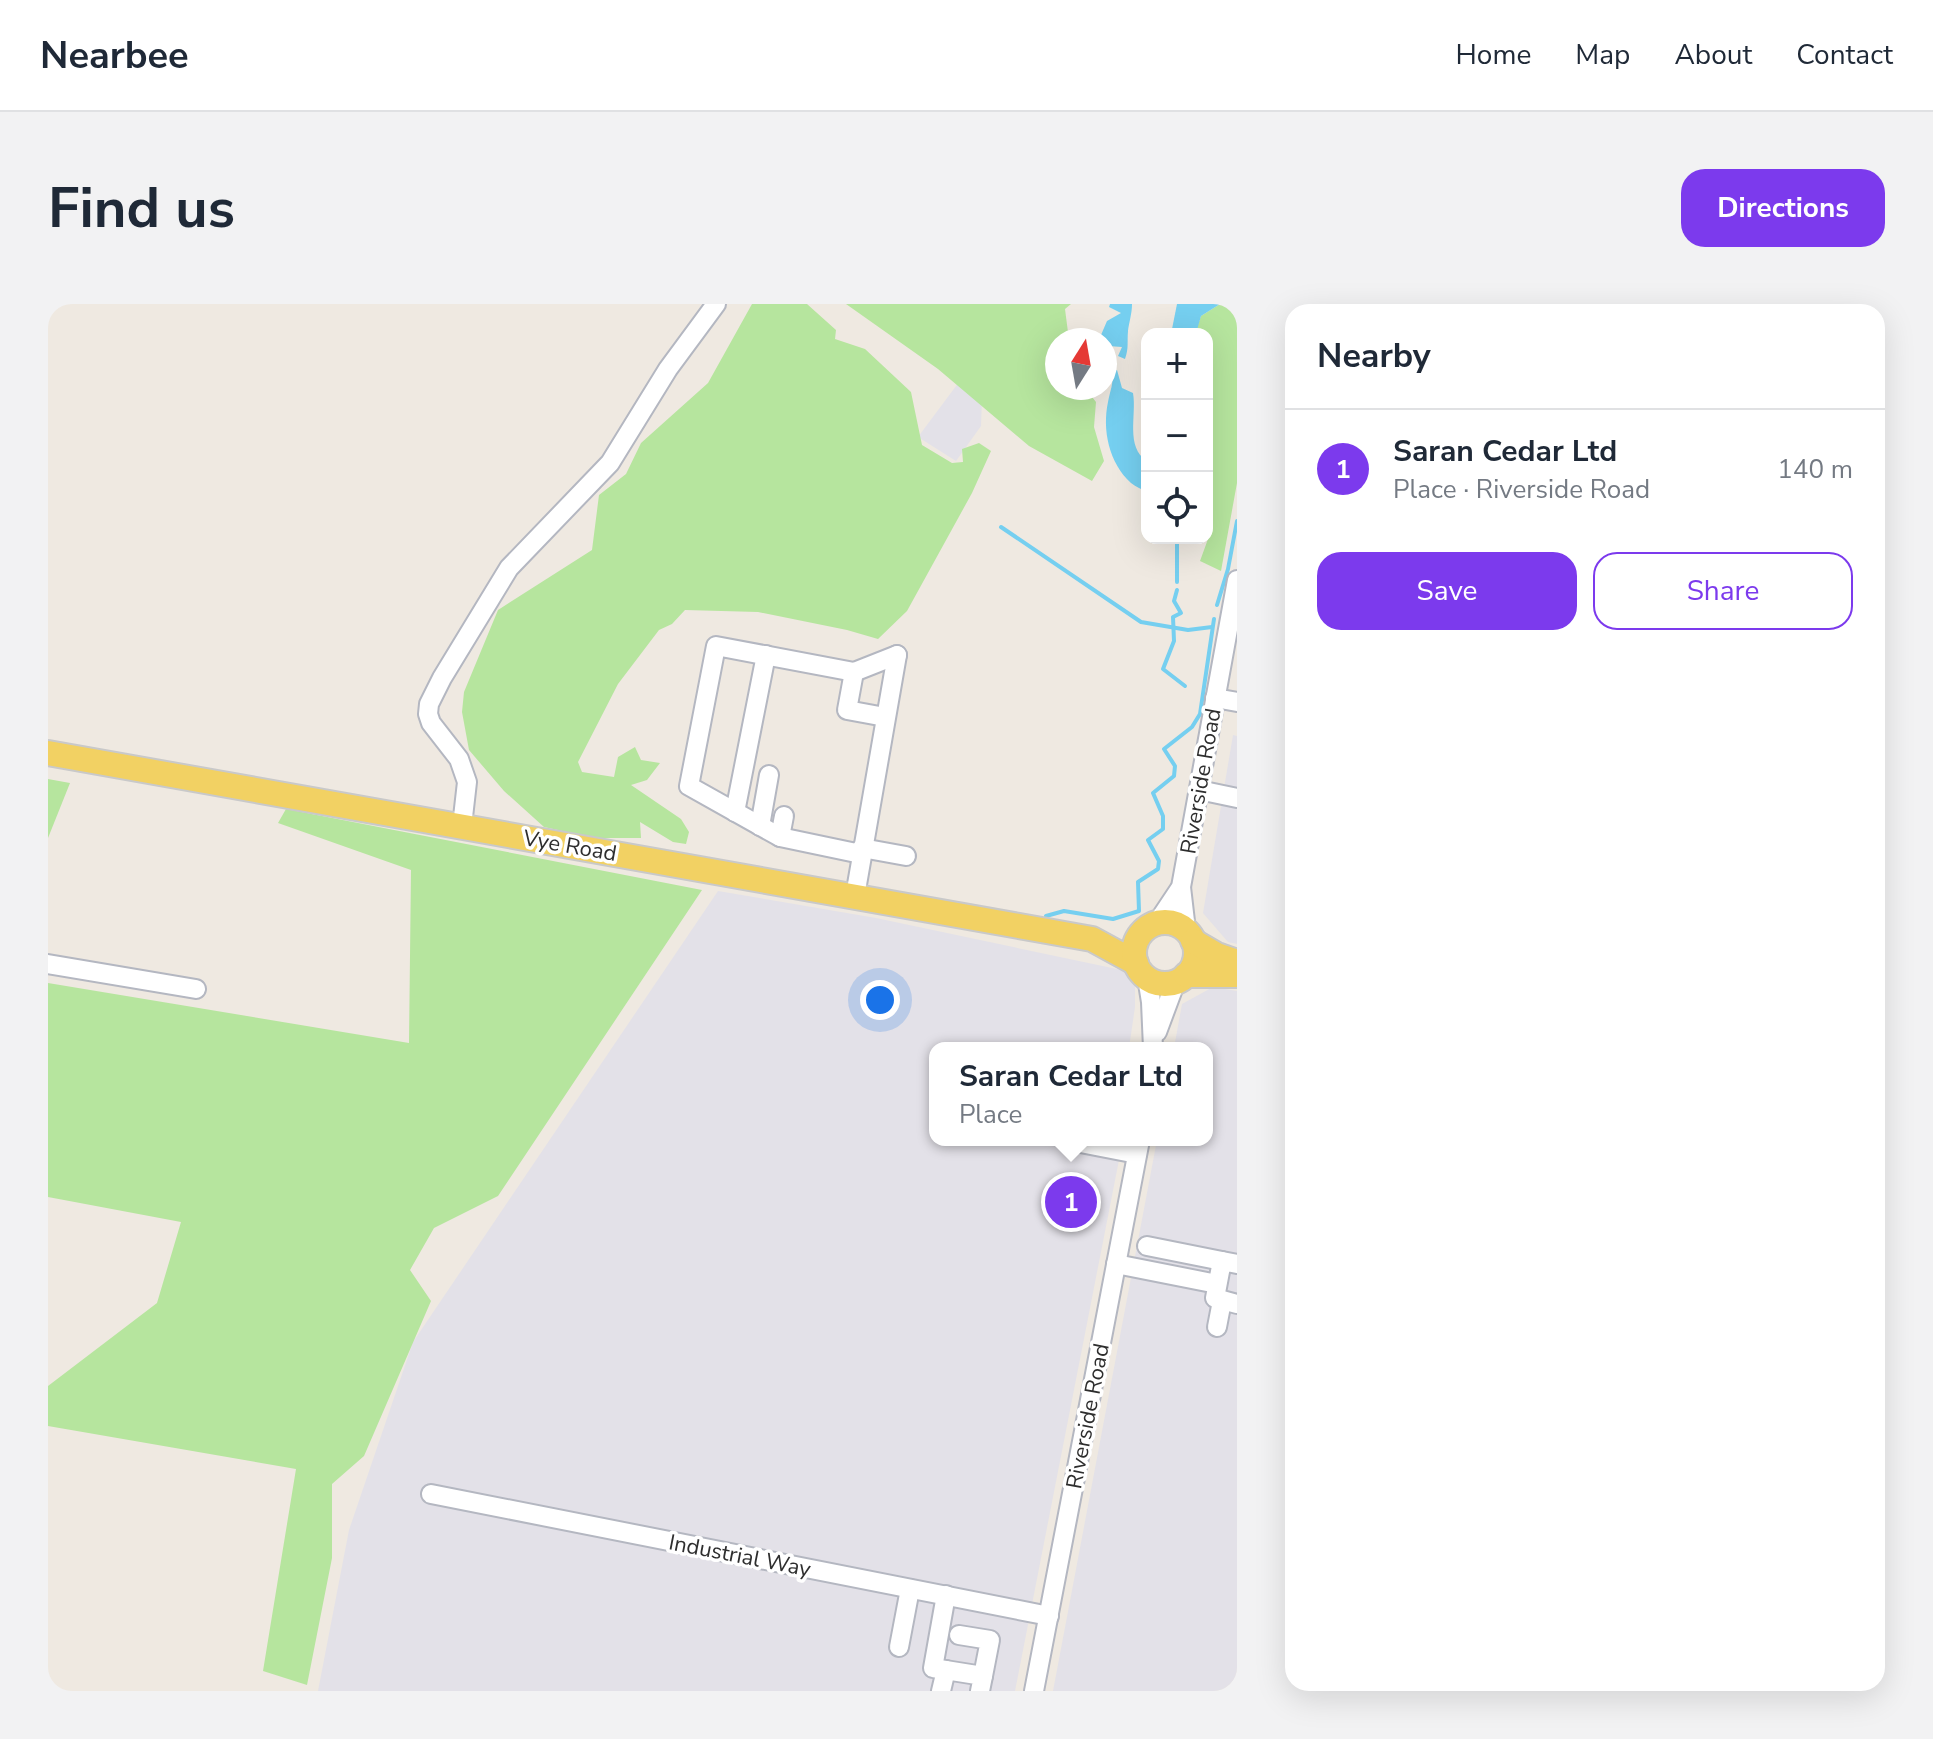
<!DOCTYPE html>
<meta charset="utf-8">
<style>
:root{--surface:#fff;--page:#f2f2f3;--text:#1f2937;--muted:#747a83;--line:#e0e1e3;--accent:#7c3aed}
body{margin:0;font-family:"Nunito Sans",sans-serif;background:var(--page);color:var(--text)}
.controls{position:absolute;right:24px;top:24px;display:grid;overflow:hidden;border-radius:16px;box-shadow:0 8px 32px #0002}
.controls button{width:72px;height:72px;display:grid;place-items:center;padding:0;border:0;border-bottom:2px solid var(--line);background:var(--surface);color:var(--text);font:40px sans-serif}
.compass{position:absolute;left:997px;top:24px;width:72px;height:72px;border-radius:50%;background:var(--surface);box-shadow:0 8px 32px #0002;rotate:11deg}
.you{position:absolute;left:832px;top:696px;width:28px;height:28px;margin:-20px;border:6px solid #fff;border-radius:50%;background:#1a73e8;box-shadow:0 0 0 12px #1a73e833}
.badge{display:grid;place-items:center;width:52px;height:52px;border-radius:50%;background:var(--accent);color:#fff;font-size:26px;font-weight:700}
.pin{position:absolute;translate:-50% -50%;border:4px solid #fff;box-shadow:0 2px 8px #0006}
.popup{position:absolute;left:881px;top:738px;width:284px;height:104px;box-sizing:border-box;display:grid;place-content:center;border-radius:16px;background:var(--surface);filter:drop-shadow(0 2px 6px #0005);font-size:26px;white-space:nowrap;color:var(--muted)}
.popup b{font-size:30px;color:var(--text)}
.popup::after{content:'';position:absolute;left:50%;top:100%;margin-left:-16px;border:16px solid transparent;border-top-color:var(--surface)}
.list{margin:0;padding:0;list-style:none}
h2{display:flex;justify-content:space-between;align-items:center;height:104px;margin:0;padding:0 32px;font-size:34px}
h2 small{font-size:26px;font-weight:400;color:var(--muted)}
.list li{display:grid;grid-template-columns:52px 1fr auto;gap:24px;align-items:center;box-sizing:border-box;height:120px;padding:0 32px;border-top:2px solid var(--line)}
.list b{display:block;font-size:30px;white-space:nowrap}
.list p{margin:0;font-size:26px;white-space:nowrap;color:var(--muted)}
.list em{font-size:26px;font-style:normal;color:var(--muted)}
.actions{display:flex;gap:16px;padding:24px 32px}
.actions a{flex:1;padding:18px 0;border:2px solid var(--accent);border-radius:24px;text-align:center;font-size:28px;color:var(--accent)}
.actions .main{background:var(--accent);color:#fff}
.icon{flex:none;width:44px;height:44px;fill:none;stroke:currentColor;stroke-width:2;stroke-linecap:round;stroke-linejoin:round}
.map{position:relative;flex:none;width:1189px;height:1387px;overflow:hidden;border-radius:24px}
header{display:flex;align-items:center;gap:48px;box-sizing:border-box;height:112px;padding:0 40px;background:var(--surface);border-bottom:2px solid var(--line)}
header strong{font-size:38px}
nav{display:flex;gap:44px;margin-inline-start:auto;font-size:28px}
.intro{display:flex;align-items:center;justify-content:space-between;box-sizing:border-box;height:192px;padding:0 48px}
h1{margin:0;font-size:56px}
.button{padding:20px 36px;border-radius:24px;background:var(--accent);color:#fff;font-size:28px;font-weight:700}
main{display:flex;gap:48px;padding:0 48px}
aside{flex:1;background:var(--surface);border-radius:24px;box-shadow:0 8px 32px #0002}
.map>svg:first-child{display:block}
.industrial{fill:#e3e1e8}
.green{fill:#b6e59e}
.water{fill:#75cff0}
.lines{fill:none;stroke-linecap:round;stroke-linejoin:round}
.stream{stroke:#75cff0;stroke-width:4}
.minor-casing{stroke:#b4b7c1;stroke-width:22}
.major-casing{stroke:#c9c9c9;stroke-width:28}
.minor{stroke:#fff;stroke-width:18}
.major{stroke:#f2d163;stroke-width:24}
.labels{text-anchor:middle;stroke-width:7;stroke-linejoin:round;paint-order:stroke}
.street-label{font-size:22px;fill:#2e2e2e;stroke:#fff}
</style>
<header>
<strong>Nearbee</strong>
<nav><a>Home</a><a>Map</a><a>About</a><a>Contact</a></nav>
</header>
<div class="intro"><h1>Find us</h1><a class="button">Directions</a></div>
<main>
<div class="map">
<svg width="1189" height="1387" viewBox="0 0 1189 1387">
<rect width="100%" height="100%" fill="#efe9e1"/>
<!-- industrial -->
<g class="industrial">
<path d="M911 78 934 95 933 122 908 157 870 133Z"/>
<path d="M1185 431 1189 432V640L1180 638 1155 609Z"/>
<path d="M670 587 828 614 1083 668 1087 681V703L1081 744H887V836H1071V856L967 1387H270L301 1226 365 1038Z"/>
<path d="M1165 683 1189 687V1387H1005L1109 836H1159V744H1126L1134 700Z"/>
</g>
<!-- green -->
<g class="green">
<path d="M704 0H759L788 26 787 35 817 45 863 88 874 141 904 159 915 158 914 145 931 139 943 147 924 189 859 307 830 335 799 326 710 308 637 306 624 320 611 326 570 380 530 458 534 468 566 473 570 453 587 443 593 456 612 459 599 476 583 481 633 515 641 528 638 540 625 538 592 518 593 534H546L496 523 456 487 421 446 414 408 416 388 450 306 544 246 551 191 578 170 593 139 660 79Z"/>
<path d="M798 0H1023L1017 5 1021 36H1009V84H1037L1048 98 1046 123 1056 157 1044 177 981 142 890 65Z"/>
<path d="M1172 0H1189V179L1173 267 1152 257 1160 235 1159 30H1151L1148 26 1153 12Z"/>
<path d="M0 475 22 479 0 534Z"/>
<path d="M238 505 654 586 450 892 386 924 362 966 383 997 316 1152 284 1180V1254L259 1381 215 1367 248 1165 0 1122V1082L109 999 133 918 0 893V679L361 739 363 566 230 519Z"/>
</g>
<!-- water -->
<g class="water">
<path d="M1062 0H1084C1084 10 1081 18 1080 27 1079 38 1081 44 1077 55L1070 52 1074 43 1060 42 1053 31 1059 17 1073 9 1061 3Z"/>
<path d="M1129 0H1172L1153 12 1149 26 1151 30H1123Z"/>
<path d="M1069 66 1074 84 1085 89C1089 111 1077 143 1099 157V188C1094 185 1088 183 1083 179 1061 159 1054 126 1060 98 1062 86 1066 80 1064 67Z"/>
</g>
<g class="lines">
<!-- stream -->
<g class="stream">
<path d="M953 223 1093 318 1140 326 1164 323"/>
<path d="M1129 278V234"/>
<path d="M1129 286 1126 297 1133 309 1125 313 1126 337 1115 365 1137 382"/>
<path d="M1169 301 1180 265 1189 217"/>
<path d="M998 612 1016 607 1065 615 1091 607 1090 578 1110 565 1111 557 1100 536 1115 525V512L1105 489 1126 472 1127 462 1116 445 1144 423 1152 410 1166 315"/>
</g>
<!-- minor casing -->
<g class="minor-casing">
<g id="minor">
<path d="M806 368 799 406 837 413"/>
<path d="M1167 394 1189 398"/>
<path d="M1151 486 1189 494"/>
<path d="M687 508 718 351"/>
<path d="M414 522 419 478 411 455 383 419 380 410 381 400 394 374 461 264 562 159 620 65 668 0"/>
<path d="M712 522 721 471"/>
<path d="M732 533 736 512"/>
<path d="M814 544 858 552"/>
<path d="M813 550 732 533 641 482 668 342 806 368 849 351"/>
<path d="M1133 583 1138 626"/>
<path d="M807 592 849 351"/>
<path d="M1109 619 1133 583 1189 276"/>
<path d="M0 660 148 685"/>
<path d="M1099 673 1103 698 1105 744"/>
<path d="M1109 728 1128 677"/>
<path d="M1017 836 1089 850"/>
<path d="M1099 942 1174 957"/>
<path d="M1068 960 1169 980"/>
<path d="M1189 960 1174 957 1167 994 1189 1000"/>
<path d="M1169 1023 1174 997"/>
<path d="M383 1190 1001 1312"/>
<path d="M898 1291 885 1364 935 1372 932 1387"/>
<path d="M911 1331 942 1336 935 1372"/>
<path d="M851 1343 862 1285"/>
<path d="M893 1387 898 1366"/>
<path d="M986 1387 1092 836"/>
</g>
</g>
<!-- major casing -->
<g class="major-casing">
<g id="major">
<path d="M0 449 1044 635 1088 659"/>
<circle cx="1117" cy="649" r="31"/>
<path d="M1145 637 1169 651 1189 658"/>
<path d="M1138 671H1189"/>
</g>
</g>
<!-- minor -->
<use href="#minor" class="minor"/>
<!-- major -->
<use href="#major" class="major"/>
</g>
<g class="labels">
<!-- street labels -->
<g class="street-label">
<text transform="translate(1152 477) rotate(-80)" y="8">Riverside Road</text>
<text transform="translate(522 541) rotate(10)" y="8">Vye Road</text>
<text transform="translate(1039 1112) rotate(-79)" y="8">Riverside Road</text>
<text transform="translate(692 1251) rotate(11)" y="8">Industrial Way</text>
</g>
</g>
</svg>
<div class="controls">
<button>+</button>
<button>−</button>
<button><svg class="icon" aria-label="locate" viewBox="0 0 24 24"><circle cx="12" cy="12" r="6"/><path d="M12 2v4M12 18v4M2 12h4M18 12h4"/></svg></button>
</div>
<svg class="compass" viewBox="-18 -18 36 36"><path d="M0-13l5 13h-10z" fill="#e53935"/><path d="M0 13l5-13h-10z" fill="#747a83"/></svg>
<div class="you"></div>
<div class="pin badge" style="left:1023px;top:898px">1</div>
<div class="popup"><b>Saran Cedar Ltd</b>Place</div>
</div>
<aside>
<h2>Nearby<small></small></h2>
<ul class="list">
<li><span class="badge">1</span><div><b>Saran Cedar Ltd</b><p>Place · Riverside Road</p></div><em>140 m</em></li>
</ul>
<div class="actions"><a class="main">Save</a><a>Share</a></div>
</aside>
</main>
